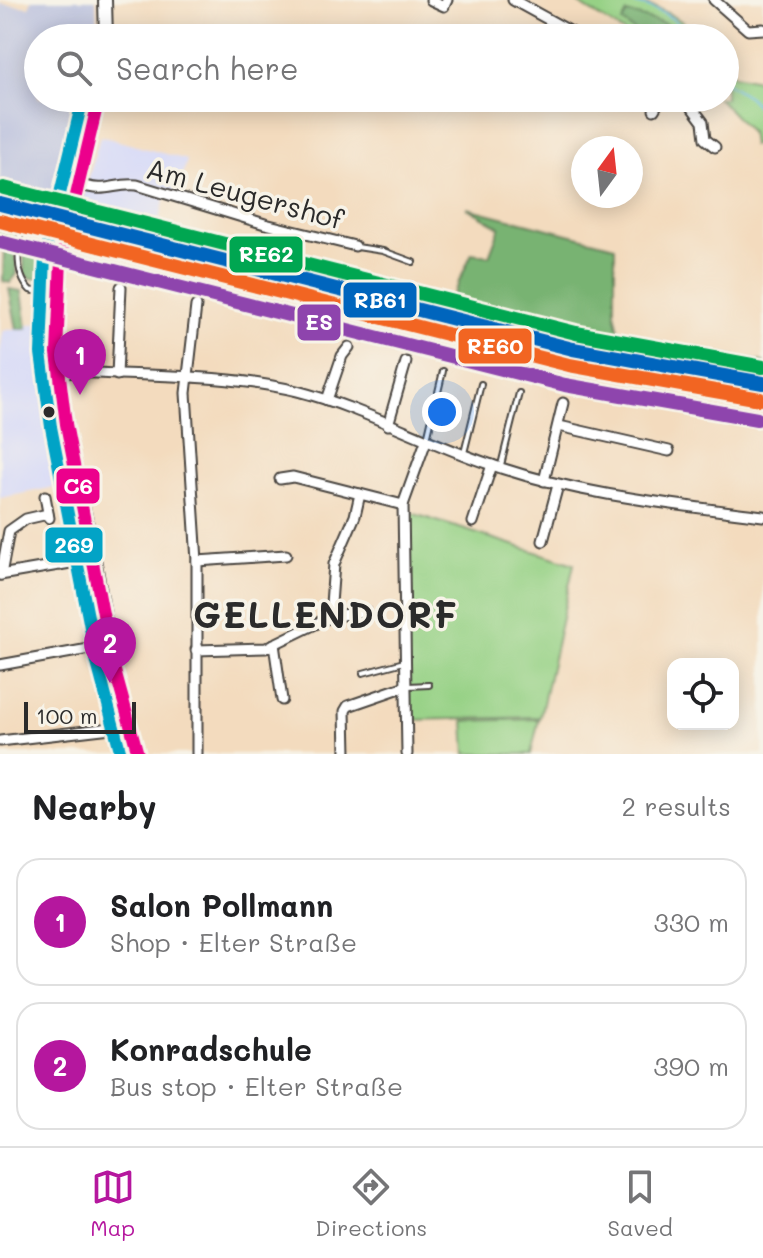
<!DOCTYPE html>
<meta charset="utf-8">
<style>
:root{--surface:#fff;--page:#f6f6f6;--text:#202124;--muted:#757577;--line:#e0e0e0;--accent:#b5179e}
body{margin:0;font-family:Mali,sans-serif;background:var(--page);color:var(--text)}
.controls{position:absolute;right:24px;bottom:24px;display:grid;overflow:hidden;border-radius:16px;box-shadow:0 4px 20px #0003}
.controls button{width:72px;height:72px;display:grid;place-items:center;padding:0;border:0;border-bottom:2px solid var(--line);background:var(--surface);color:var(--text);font:40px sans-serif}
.compass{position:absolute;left:571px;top:136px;width:72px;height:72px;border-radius:50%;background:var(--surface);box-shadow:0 4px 20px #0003;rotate:15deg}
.scale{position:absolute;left:24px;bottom:20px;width:112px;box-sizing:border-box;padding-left:8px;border:4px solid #2b2b2b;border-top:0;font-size:22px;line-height:28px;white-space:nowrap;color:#2b2b2b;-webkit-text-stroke:6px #f7f3e8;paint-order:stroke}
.you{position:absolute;left:442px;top:412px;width:28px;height:28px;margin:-20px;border:6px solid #fff;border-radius:50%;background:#1a73e8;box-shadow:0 0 0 12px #1a73e833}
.badge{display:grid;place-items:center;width:52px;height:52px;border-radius:50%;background:var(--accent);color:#fff;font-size:26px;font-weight:700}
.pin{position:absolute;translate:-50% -66px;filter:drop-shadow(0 2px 4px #0008)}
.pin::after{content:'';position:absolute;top:42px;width:28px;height:24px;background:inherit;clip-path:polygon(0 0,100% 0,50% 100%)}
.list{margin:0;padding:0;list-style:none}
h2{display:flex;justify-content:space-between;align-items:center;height:104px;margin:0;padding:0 32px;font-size:34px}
h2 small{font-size:26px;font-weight:400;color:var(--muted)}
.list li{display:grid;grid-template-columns:52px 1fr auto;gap:24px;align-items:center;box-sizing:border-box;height:128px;margin:0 16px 16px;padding:0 16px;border:2px solid var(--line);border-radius:24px}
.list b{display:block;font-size:30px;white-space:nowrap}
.list p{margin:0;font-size:26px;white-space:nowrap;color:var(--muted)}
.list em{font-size:26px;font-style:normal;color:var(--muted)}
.icon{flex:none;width:44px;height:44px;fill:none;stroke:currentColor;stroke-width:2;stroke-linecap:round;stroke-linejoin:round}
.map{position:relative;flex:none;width:763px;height:754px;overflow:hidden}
.search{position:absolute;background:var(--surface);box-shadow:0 4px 20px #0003;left:24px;right:24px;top:24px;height:88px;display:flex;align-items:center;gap:20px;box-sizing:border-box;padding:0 28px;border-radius:44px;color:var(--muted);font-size:30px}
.sheet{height:392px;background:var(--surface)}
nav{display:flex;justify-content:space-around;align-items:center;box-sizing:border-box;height:112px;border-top:2px solid var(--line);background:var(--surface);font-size:22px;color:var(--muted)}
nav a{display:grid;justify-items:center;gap:4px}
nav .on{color:var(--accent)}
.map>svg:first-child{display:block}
.built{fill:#d4d8f9}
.industrial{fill:#bdc3de}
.green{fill:#96d185;stroke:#607e58;stroke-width:2}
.forest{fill:#78b372;stroke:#526f4e;stroke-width:2}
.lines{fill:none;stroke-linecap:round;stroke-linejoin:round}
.stream{stroke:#73beec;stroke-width:2}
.lane-casing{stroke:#494541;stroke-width:8}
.street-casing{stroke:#494541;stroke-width:13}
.secondary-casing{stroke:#494541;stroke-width:16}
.lane{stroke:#fff;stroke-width:4}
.street{stroke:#fff;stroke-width:9}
.secondary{stroke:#fff;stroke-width:12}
.bus-1-casing{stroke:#f7f3e8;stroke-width:18}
.bus-2-casing{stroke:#f7f3e8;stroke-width:18}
.bus-1{stroke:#ec008c;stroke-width:12}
.bus-2{stroke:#02a3c6;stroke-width:12}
.rail-1-casing{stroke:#f7f3e8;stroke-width:20}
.rail-2-casing{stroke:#f7f3e8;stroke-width:20}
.rail-3-casing{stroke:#f7f3e8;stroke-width:20}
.rail-4-casing{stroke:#f7f3e8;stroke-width:20}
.rail-1{stroke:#0065bd;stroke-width:14}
.rail-2{stroke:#f26522;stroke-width:14}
.rail-3{stroke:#00a651;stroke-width:14}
.rail-4{stroke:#8e44ad;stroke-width:14}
.bus-dot{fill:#2b2b2b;stroke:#f7f3e8;stroke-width:3}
.labels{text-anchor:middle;stroke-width:7;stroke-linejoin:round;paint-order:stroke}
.street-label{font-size:28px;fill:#2b2b2b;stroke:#f7f3e8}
.district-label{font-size:36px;font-weight:bold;letter-spacing:2px;fill:#2b2b2b;stroke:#f7f3e8}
.line-badge{stroke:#f7f3e8;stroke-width:3}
.badge-label{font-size:22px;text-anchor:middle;font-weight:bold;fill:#fff}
</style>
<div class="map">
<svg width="763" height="754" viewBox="0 0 763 754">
<rect width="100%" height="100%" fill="#f7f3e8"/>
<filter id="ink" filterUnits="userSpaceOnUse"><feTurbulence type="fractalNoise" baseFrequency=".0125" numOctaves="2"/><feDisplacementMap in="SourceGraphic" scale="16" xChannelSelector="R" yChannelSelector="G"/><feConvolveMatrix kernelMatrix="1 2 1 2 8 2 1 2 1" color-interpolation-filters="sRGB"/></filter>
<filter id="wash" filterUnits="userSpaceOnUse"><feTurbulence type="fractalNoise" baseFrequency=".006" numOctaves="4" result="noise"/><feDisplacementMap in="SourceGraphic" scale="32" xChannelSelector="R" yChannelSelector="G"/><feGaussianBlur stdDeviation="1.8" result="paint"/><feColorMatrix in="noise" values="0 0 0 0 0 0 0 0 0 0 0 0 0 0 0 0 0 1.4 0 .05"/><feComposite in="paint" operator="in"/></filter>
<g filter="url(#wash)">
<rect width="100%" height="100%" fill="#f3dbbe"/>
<!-- built -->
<g class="built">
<path d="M100 136 187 160 177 195 165 198 156 232 79 213Z"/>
<path d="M48 321 55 405 70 484 0 498V353L3 331Z"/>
</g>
<!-- industrial -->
<path class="industrial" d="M32 0H96L97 38H38V98H89L62 199 0 182V4L29 7Z"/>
<!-- green -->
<g class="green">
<path d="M573 0C627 0 667 0 699 38H633Z"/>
<path d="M725 67 734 75 763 81V143L752 145 750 132 718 98H725Z"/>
<path d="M0 213 19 218 14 242 0 238Z"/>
<path d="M28 220 57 228 56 234 26 231Z"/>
<path d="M405 511 574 564 540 717 408 720Z"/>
<path d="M539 719 531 754H466L464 721Z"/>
</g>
<!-- forest -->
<g class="forest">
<path d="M627 13 666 24 677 38H645L622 22Z"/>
<path d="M36 196 64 203 61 216 31 207Z"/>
<path d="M467 208 615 246V312L619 331 678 348 763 362V371L678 359 449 303 472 253 489 256 500 227Z"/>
<path d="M26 231 56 234 49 271 42 279 29 278 24 273V255H38L44 237 26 234Z"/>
<path d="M8 242H14L17 274 10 283 3 281 4 246Z"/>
<path d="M9 289 22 291 27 328 17 329Z"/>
</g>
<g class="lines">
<!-- stream -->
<g class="stream">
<path d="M622 0C646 7 678 11 686 38"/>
<path d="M725 82 749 97 763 112"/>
</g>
</g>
</g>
<g filter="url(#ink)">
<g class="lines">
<!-- lane casing -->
<g class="lane-casing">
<g id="lane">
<path d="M0 187 30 195C23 221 8 268 30 290L54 295"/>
<path d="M357 247 383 251 413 262"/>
<path d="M427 439 443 371"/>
<path d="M464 453 481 384"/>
<path d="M501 465 519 393"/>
<path d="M363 673 404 662"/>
<path d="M408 686 429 685"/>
</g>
</g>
<!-- street casing -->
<g class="street-casing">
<g id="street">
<path d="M431 0 444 6 447 0"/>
<path d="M513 0 582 38"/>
<path d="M714 0 748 30 763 29"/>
<path d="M685 98 703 122 705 139 715 147"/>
<path d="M654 110 661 98"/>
<path d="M78 184C107 194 112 183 137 185L265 224 355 246"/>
<path d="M196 306 186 393 197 561V754"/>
<path d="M60 374 73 372C144 376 227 374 297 391 363 408 424 442 489 464 578 495 670 504 763 516"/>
<path d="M117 375 121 287"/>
<path d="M327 400 342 356 349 347"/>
<path d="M388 425 406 362"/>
<path d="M559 426 669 451"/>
<path d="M280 479 293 477 360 494"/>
<path d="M544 481 563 403"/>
<path d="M45 496 49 518"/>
<path d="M473 522 492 465"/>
<path d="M54 533 60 565"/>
<path d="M543 541 558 485"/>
<path d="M197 561 286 555"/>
<path d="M0 575 94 559"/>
<path d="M1 575 9 531 26 519 48 514"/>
<path d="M330 617 365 611"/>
<path d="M274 644 282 700"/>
<path d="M196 650 266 648 330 617 334 564 355 516 360 494 403 505"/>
<path d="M0 665 111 645"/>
<path d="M0 741 128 726"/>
<path d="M346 754 345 711 348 706 406 686"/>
<path d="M407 754 403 505 426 441"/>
</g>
</g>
<!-- secondary casing -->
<g class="secondary-casing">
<g id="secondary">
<path d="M105 0 106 38"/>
<path d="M99 98C87 159 63 219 58 282 49 376 77 472 95 564 107 627 115 694 138 754"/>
</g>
</g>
<!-- lane -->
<use href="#lane" class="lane"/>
<!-- street -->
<use href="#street" class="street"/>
<!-- secondary -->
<use href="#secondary" class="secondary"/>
<!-- bus-1 casing -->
<g class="bus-1-casing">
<path id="bus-1" d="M99 98 61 259 57 353 66 424 112 660 138 754"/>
</g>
<!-- bus-2 casing -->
<g class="bus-2-casing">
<path id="bus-2" d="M83 98 45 256 41 353 51 427 97 663 121 754"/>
</g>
<!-- bus-1 -->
<use href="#bus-1" class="bus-1"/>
<!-- bus-2 -->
<use href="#bus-2" class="bus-2"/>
<!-- rail-1 casing -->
<g class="rail-1-casing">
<path id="rail-1" d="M0 204 573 349 763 383"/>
</g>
<!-- rail-2 casing -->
<g class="rail-2-casing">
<path id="rail-2" d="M0 221 569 365 760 399"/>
</g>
<!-- rail-3 casing -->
<g class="rail-3-casing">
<path id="rail-3" d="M4 188 576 333 763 367"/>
</g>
<!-- rail-4 casing -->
<g class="rail-4-casing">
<path id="rail-4" d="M0 242 565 385 757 419"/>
</g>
<!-- rail-1 -->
<use href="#rail-1" class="rail-1"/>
<!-- rail-2 -->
<use href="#rail-2" class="rail-2"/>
<!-- rail-3 -->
<use href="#rail-3" class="rail-3"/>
<!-- rail-4 -->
<use href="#rail-4" class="rail-4"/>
</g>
</g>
<!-- markers -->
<circle class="bus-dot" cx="49" cy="412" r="7"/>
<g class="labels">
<!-- street labels -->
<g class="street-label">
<text transform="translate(245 194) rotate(15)" y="10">Am Leugershof</text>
</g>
<!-- district labels -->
<g class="district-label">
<text x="326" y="628">GELLENDORF</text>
</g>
</g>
<g class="line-badge">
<rect x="228" y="235" width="76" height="39" rx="8" fill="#00a651"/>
<rect x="342" y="281" width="76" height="38" rx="8" fill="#0065bd"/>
<rect x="296" y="303" width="46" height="39" rx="8" fill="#8e44ad"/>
<rect x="457" y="327" width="76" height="38" rx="8" fill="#f26522"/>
<rect x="55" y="467" width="46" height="38" rx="8" fill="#ec008c"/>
<rect x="44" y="526" width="60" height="38" rx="8" fill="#02a3c6"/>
</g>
<g class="badge-label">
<text x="266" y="262">RE62</text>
<text x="380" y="308">RB61</text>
<text x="319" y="330">ES</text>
<text x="495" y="354">RE60</text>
<text x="78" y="494">C6</text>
<text x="74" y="553">269</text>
</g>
</svg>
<div class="controls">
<button><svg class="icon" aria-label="locate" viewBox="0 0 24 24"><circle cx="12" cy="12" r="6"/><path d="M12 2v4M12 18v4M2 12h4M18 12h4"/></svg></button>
</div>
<svg class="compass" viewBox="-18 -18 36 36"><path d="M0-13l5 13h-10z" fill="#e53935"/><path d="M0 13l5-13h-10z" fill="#757577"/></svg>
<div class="scale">100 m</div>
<div class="you"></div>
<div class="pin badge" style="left:80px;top:395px">1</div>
<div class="pin badge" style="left:110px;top:683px">2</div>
<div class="search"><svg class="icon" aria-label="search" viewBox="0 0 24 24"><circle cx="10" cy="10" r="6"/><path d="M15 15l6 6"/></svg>Search here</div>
</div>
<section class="sheet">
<h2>Nearby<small>2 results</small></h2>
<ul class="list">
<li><span class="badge">1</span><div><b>Salon Pollmann</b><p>Shop · Elter Straße</p></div><em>330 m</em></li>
<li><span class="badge">2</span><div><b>Konradschule</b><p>Bus stop · Elter Straße</p></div><em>390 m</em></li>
</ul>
</section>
<nav>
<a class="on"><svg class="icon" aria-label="map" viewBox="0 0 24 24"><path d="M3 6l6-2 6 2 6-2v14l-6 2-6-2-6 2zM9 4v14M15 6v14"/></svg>Map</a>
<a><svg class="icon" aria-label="directions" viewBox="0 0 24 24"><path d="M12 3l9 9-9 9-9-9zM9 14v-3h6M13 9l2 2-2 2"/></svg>Directions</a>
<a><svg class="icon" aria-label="saved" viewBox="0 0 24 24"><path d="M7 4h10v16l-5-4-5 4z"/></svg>Saved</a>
</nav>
